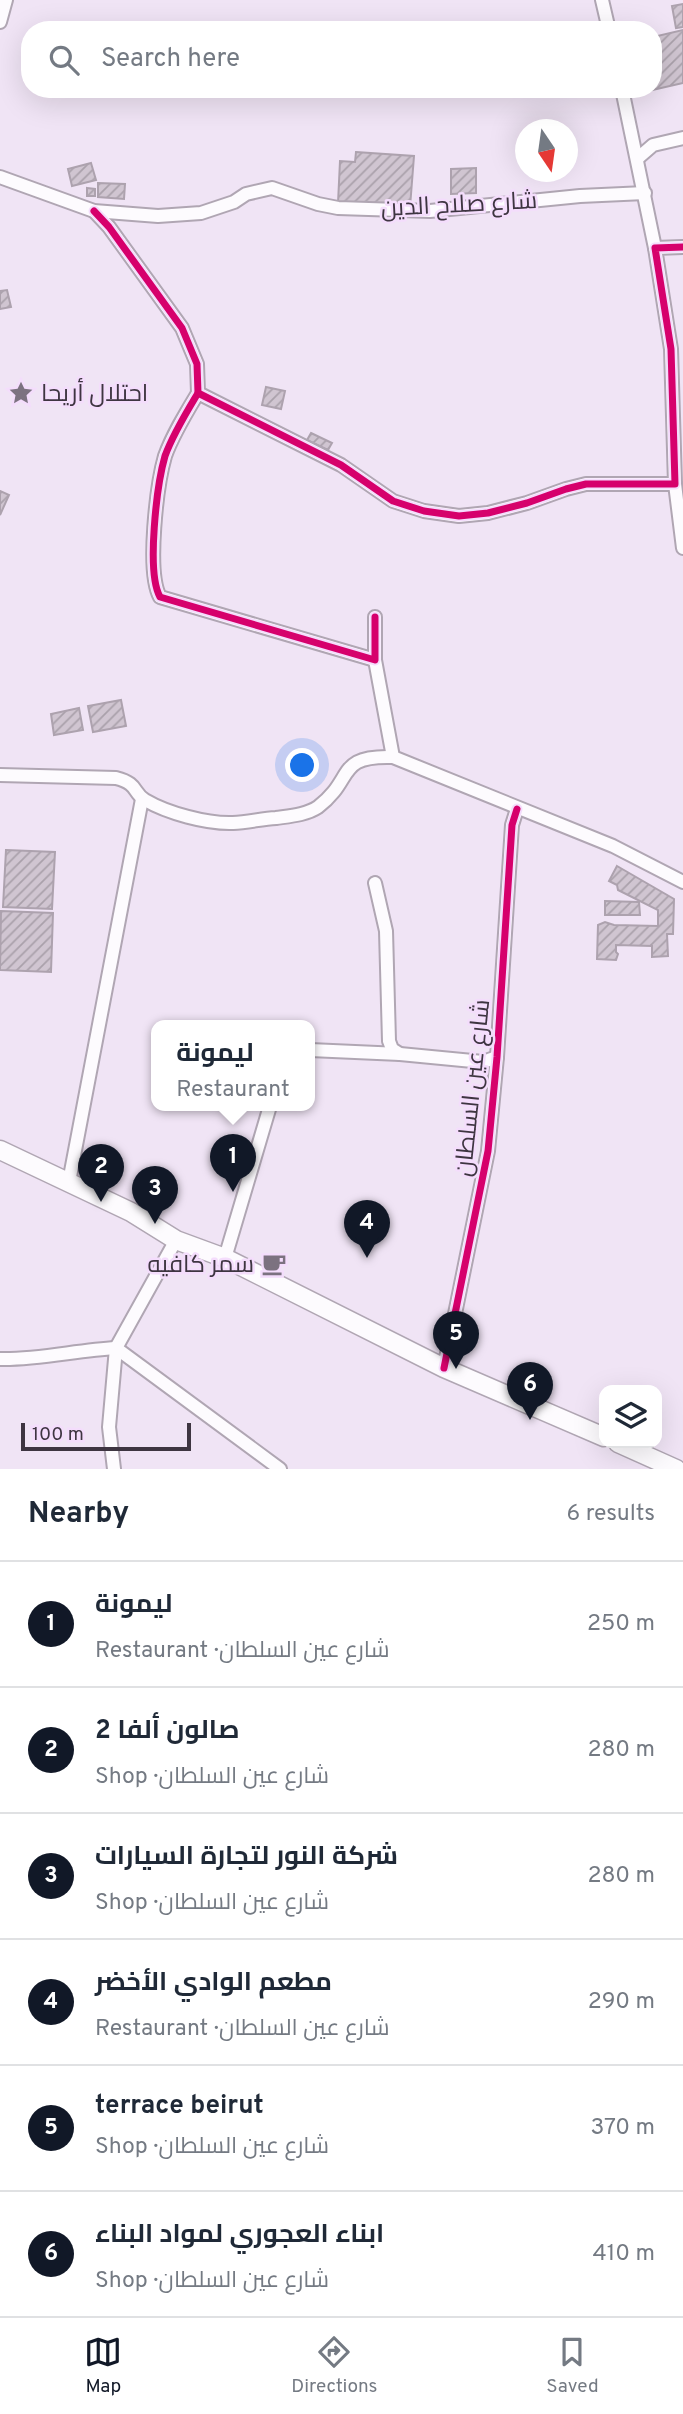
<!DOCTYPE html>
<meta charset="utf-8">
<style>
:root{--surface:#fff;--page:#f2f2f3;--text:#1f2937;--muted:#747a83;--line:#e0e1e3;--accent:#111827}
body{margin:0;font-family:Overpass,Cairo,sans-serif;background:var(--page);color:var(--text)}
.controls{position:absolute;right:21px;bottom:21px;display:grid;overflow:hidden;border-radius:14px;box-shadow:0 7px 28px #0002}
.controls button{width:63px;height:63px;display:grid;place-items:center;padding:0;border:0;border-bottom:2px solid var(--line);background:var(--surface);color:var(--text);font:35px sans-serif}
.compass{position:absolute;left:515px;top:119px;width:63px;height:63px;border-radius:50%;background:var(--surface);box-shadow:0 7px 28px #0002;rotate:167deg}
.scale{position:absolute;left:21px;bottom:18px;width:170px;box-sizing:border-box;padding-left:7px;border:4px solid #3e3541;border-top:0;font-size:19px;line-height:24px;white-space:nowrap;color:#3e3541;-webkit-text-stroke:5px #f4ddfc;paint-order:stroke}
.you{position:absolute;left:303px;top:766px;width:24px;height:24px;margin:-18px;border:5px solid #fff;border-radius:50%;background:#1a73e8;box-shadow:0 0 0 10px #1a73e833}
.badge{display:grid;place-items:center;width:46px;height:46px;border-radius:50%;background:var(--accent);color:#fff;font-size:23px;font-weight:700}
.pin{position:absolute;translate:-50% -58px;filter:drop-shadow(0 2px 4px #0008)}
.pin::after{content:'';position:absolute;top:37px;width:24px;height:21px;background:inherit;clip-path:polygon(0 0,100% 0,50% 100%)}
.popup{position:absolute;left:151px;top:1020px;width:164px;height:91px;box-sizing:border-box;display:grid;place-content:center;border-radius:14px;background:var(--surface);filter:drop-shadow(0 2px 5px #0005);font-size:23px;white-space:nowrap;color:var(--muted)}
.popup b{font-size:26px;color:var(--text)}
.popup::after{content:'';position:absolute;left:50%;top:100%;margin-left:-14px;border:14px solid transparent;border-top-color:var(--surface)}
.list{margin:0;padding:0;list-style:none}
h2{display:flex;justify-content:space-between;align-items:center;height:91px;margin:0;padding:0 28px;font-size:30px}
h2 small{font-size:23px;font-weight:400;color:var(--muted)}
.list li{display:grid;grid-template-columns:46px 1fr auto;gap:21px;align-items:center;box-sizing:border-box;height:126px;padding:0 28px;border-top:2px solid var(--line)}
.list b{display:block;font-size:26px;white-space:nowrap}
.list p{margin:0;font-size:23px;white-space:nowrap;color:var(--muted)}
.list em{font-size:23px;font-style:normal;color:var(--muted)}
.icon{flex:none;width:38px;height:38px;fill:none;stroke:currentColor;stroke-width:2;stroke-linecap:round;stroke-linejoin:round}
.map{position:relative;flex:none;width:683px;height:1469px;overflow:hidden}
.search{position:absolute;background:var(--surface);box-shadow:0 7px 28px #0002;left:21px;right:21px;top:21px;height:77px;display:flex;align-items:center;gap:18px;box-sizing:border-box;padding:0 24px;border-radius:28px;color:var(--muted);font-size:26px}
.sheet{height:847px;background:var(--surface)}
nav{display:flex;justify-content:space-around;align-items:center;box-sizing:border-box;height:98px;border-top:2px solid var(--line);background:var(--surface);font-size:19px;color:var(--muted)}
nav a{display:grid;justify-items:center;gap:4px}
nav .on{color:var(--accent)}
.map>svg:first-child{display:block}
.building{fill:url(#building-hatch);stroke:#ada2ae;stroke-width:2}
.lines{fill:none;stroke-linecap:round;stroke-linejoin:round}
.minor-casing{stroke:#b0a6b3;stroke-width:16}
.secondary-casing{stroke:#b0a6b3;stroke-width:21}
.minor{stroke:#fdfbfe;stroke-width:12}
.secondary{stroke:#fdfbfe;stroke-width:18}
.cycleway-casing{stroke:#f4ddfc;stroke-width:11}
.cycleway{stroke:#d6006c;stroke-width:7}
.labels{text-anchor:middle;stroke-width:5;stroke-linejoin:round;paint-order:stroke}
.street-label{font-size:24px;fill:#3e3541;stroke:#f4ddfc}
.poi-label{font-size:24px;fill:#3e3541;stroke:#f4ddfc;text-anchor:start}
</style>
<div class="map">
<svg width="683" height="1469" viewBox="0 0 683 1469">
<defs>
<pattern id="building-hatch" width="6" height="6" patternUnits="userSpaceOnUse" patternTransform="scale(1.75)"><rect width="6" height="6" fill="#d0c5d1"/><path d="M-1 1l2-2M0 6l6-6M5 7l2-2" fill="none" stroke="#aaa1ab"/></pattern>
</defs>
<rect width="100%" height="100%" fill="#f0e4f5"/>
<!-- building -->
<g class="building">
<path d="M683 4V27L676 28 672 6Z"/>
<path d="M683 30V83L648 91 653 89V37Z"/>
<path d="M356 152 414 156 410 207 338 203 340 161 355 162Z"/>
<path d="M91 163 96 180 72 186 68 169Z"/>
<path d="M476 168V193L451 194V169Z"/>
<path d="M98 183 125 184 124 199 98 197Z"/>
<path d="M87 188 95 189V196H87Z"/>
<path d="M7 290 11 307 0 309V291Z"/>
<path d="M266 387 285 391 281 409 262 405Z"/>
<path d="M311 433 332 443 328 450 307 440Z"/>
<path d="M0 491 9 495 0 515Z"/>
<path d="M121 700 126 726 93 732 88 706Z"/>
<path d="M79 708 83 730 54 735 51 714Z"/>
<path d="M6 850 55 852 52 909 3 907Z"/>
<path d="M617 866 674 899 673 934H667L668 956 652 957V946L616 945V952L618 954 616 960 597 959 598 925 605 922 614 925 658 926V910L618 890 617 885 609 881Z"/>
<path d="M605 901 639 902 640 915H605Z"/>
<path d="M1 911 53 913 51 972 0 970Z"/>
</g>
<g class="lines">
<!-- minor casing -->
<g class="minor-casing">
<g id="minor">
<path d="M602 0 609 30"/>
<path d="M0 22 6 0"/>
<path d="M622 89 655 248"/>
<path d="M638 158 653 145 683 138"/>
<path d="M0 177 94 211 158 216 201 213 234 202 246 194 272 188 318 204 338 208 430 211 580 196 645 193"/>
<path d="M94 211 109 227 182 328 197 364 198 393 341 465 393 501 424 511 459 516 488 513 527 503 566 489 586 484H675L671 349 655 248 683 247"/>
<path d="M198 393C186 413 173 434 165 456 157 484 146 572 160 597L375 660V617"/>
<path d="M675 484 683 548"/>
<path d="M375 660 393 757 613 846 683 882"/>
<path d="M0 775 116 778C139 784 132 792 145 800 167 813 207 824 233 823 248 822 262 819 276 818 290 816 306 815 318 807 355 779 335 755 393 757"/>
<path d="M375 883 386 931 389 1041 392 1049 400 1054 483 1062 497 1057"/>
<path d="M310 1050 400 1054"/>
<path d="M69 1182 142 799"/>
<path d="M225 1258 270 1106"/>
<path d="M0 1359C39 1360 77 1350 116 1348L280 1469"/>
<path d="M444 1368 488 1151 497 1057 512 825 517 809"/>
<path d="M114 1469 109 1427 116 1348 176 1240"/>
</g>
</g>
<!-- secondary casing -->
<g class="secondary-casing">
<g id="secondary">
<path d="M0 1150 131 1212 176 1240 225 1258 444 1368 604 1437"/>
<path d="M618 1443 676 1469"/>
</g>
</g>
<!-- minor -->
<use href="#minor" class="minor"/>
<!-- secondary -->
<use href="#secondary" class="secondary"/>
<!-- cycleway casing -->
<g class="cycleway-casing">
<g id="cycleway">
<path d="M94 211 109 227 182 328 197 364 198 393 341 465 393 501 424 511 459 516 488 513 527 503 566 489 586 484H675L671 349 655 248 683 247"/>
<path d="M198 393C186 413 173 434 165 456 157 484 146 572 160 597L375 660V617"/>
<path d="M444 1368 488 1151 497 1057 512 825 517 809"/>
</g>
</g>
<!-- cycleway -->
<use href="#cycleway" class="cycleway"/>
</g>
<!-- icons -->
<defs>
<g id="sight-bare" transform="scale(1.89)"><path d="M0-6L1.8-2.2L6-1.7L2.9 1.2L3.7 5.4L0 3.3L-3.7 5.4L-2.9 1.2L-6-1.7L-1.8-2.2Z" fill="#7c7280" stroke="#f4ddfc" stroke-width="2.5" paint-order="stroke"/></g>
<g id="cafe-bare" transform="scale(1.89)"><path d="M-5.5-4.5H6V0H3Q3 3.5 0 3.5H-2.5Q-5.5 3.5-5.5 0ZM3-3.2v2h1.7v-2ZM-6 4.5H4V6H-6Z" fill="#7c7280" stroke="#f4ddfc" stroke-width="2.5" paint-order="stroke"/></g>
</defs>
<g fill-rule="evenodd">
<use href="#sight-bare" x="21" y="393"/>
<use href="#cafe-bare" x="274" y="1264"/>
</g>
<g class="labels">
<!-- street labels -->
<g class="street-label">
<text transform="translate(459 204) rotate(-3)" y="8">شارع صلاح الدين</text>
<text transform="translate(472 1088) rotate(-84)" y="8">شارع عين السلطان</text>
</g>
<!-- poi labels -->
<g class="poi-label">
<text x="41" y="401">احتلال أريحا</text>
<text x="254" y="1272" text-anchor="end">سمر كافيه</text>
</g>
</g>
</svg>
<div class="controls">
<button><svg class="icon" aria-label="layers" viewBox="0 0 24 24"><path d="M12 4l9 5-9 5-9-5zM3 14l9 5 9-5"/></svg></button>
</div>
<svg class="compass" viewBox="-18 -18 36 36"><path d="M0-13l5 13h-10z" fill="#e53935"/><path d="M0 13l5-13h-10z" fill="#747a83"/></svg>
<div class="scale">100 m</div>
<div class="you"></div>
<div class="pin badge" style="left:233px;top:1192px">1</div>
<div class="popup"><b>ليمونة</b>Restaurant</div>
<div class="pin badge" style="left:101px;top:1202px">2</div>
<div class="pin badge" style="left:155px;top:1224px">3</div>
<div class="pin badge" style="left:367px;top:1258px">4</div>
<div class="pin badge" style="left:456px;top:1369px">5</div>
<div class="pin badge" style="left:530px;top:1420px">6</div>
<div class="search"><svg class="icon" aria-label="search" viewBox="0 0 24 24"><circle cx="10" cy="10" r="6"/><path d="M15 15l6 6"/></svg>Search here</div>
</div>
<section class="sheet">
<h2>Nearby<small>6 results</small></h2>
<ul class="list">
<li><span class="badge">1</span><div><b>ليمونة</b><p>Restaurant · شارع عين السلطان</p></div><em>250 m</em></li>
<li><span class="badge">2</span><div><b>صالون ألفا 2</b><p>Shop · شارع عين السلطان</p></div><em>280 m</em></li>
<li><span class="badge">3</span><div><b>شركة النور لتجارة السيارات</b><p>Shop · شارع عين السلطان</p></div><em>280 m</em></li>
<li><span class="badge">4</span><div><b>مطعم الوادي الأخضر</b><p>Restaurant · شارع عين السلطان</p></div><em>290 m</em></li>
<li><span class="badge">5</span><div><b>terrace beirut</b><p>Shop · شارع عين السلطان</p></div><em>370 m</em></li>
<li><span class="badge">6</span><div><b>ابناء العجوري لمواد البناء</b><p>Shop · شارع عين السلطان</p></div><em>410 m</em></li>
</ul>
</section>
<nav>
<a class="on"><svg class="icon" aria-label="map" viewBox="0 0 24 24"><path d="M3 6l6-2 6 2 6-2v14l-6 2-6-2-6 2zM9 4v14M15 6v14"/></svg>Map</a>
<a><svg class="icon" aria-label="directions" viewBox="0 0 24 24"><path d="M12 3l9 9-9 9-9-9zM9 14v-3h6M13 9l2 2-2 2"/></svg>Directions</a>
<a><svg class="icon" aria-label="saved" viewBox="0 0 24 24"><path d="M7 4h10v16l-5-4-5 4z"/></svg>Saved</a>
</nav>
